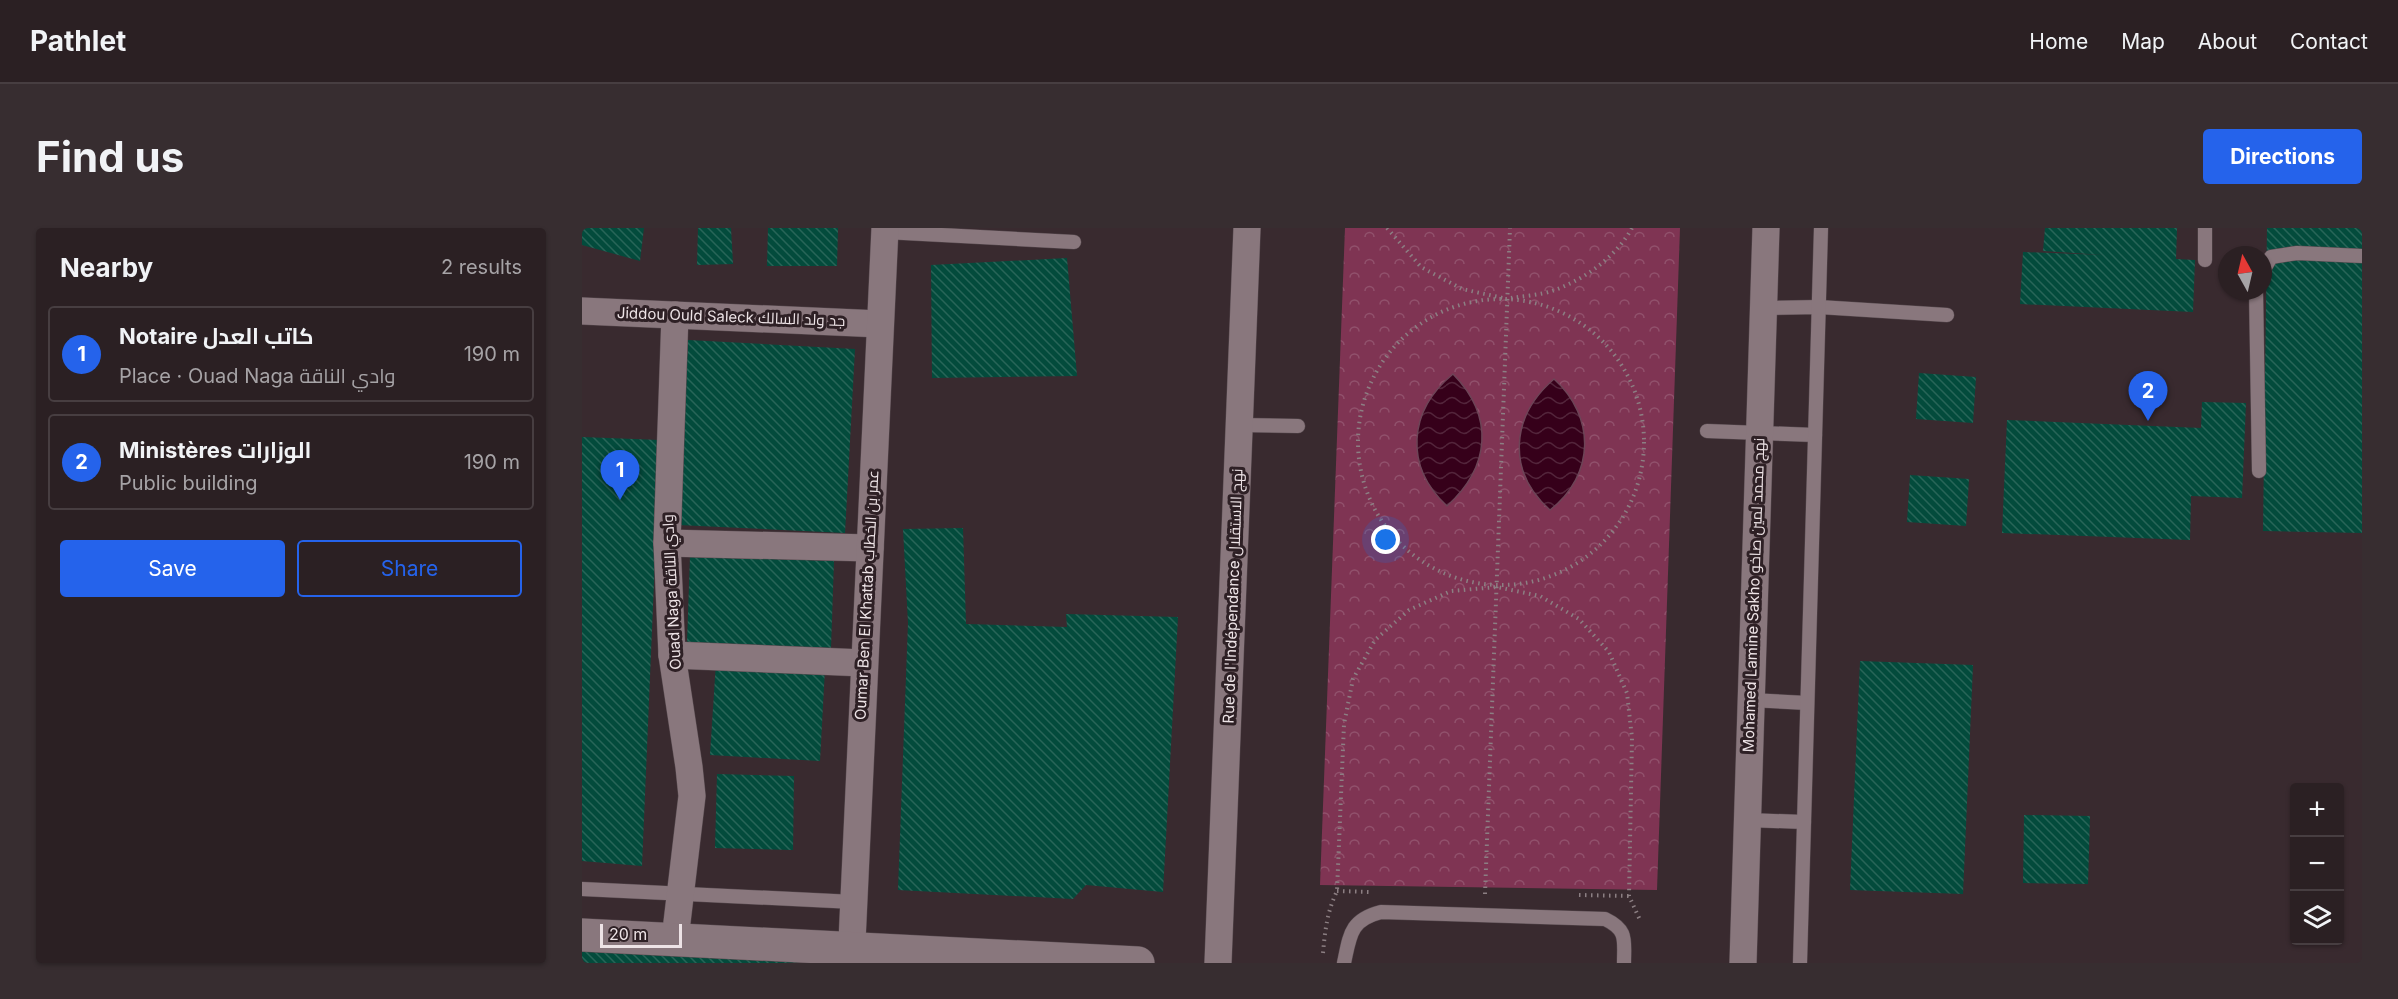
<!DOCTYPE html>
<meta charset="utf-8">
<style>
:root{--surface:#2b2023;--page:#372d30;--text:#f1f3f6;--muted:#a6a3a6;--line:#473e41;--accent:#2563eb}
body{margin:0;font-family:Inter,Cairo,sans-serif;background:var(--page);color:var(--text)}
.controls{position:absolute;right:18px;bottom:18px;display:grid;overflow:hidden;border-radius:6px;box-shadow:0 2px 4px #0004}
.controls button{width:54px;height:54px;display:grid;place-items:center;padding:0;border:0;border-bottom:2px solid var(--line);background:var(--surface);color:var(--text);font:30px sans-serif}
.compass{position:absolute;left:1636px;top:18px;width:54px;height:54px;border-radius:50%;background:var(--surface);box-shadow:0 2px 4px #0004;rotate:352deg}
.scale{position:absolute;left:18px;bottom:15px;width:82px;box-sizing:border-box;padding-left:6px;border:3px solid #ede3e6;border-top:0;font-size:16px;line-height:21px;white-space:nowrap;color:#ede3e6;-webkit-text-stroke:4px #2e2025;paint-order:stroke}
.you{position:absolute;left:804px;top:312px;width:21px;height:21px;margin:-15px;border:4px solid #fff;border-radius:50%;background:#1a73e8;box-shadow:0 0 0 9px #1a73e833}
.badge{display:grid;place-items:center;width:39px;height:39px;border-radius:50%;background:var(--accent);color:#fff;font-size:20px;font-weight:700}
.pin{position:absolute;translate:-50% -50px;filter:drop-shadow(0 2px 3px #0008)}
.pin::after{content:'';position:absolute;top:32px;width:21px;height:18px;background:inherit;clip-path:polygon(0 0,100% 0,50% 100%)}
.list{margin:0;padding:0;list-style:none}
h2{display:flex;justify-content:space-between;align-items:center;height:78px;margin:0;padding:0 24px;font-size:26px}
h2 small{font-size:20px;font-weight:400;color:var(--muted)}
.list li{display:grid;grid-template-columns:39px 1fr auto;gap:18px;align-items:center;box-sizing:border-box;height:96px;margin:0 12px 12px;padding:0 12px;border:2px solid var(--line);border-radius:6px}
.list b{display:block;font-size:22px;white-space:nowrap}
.list p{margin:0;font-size:20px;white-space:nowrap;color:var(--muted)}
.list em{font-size:20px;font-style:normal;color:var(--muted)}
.actions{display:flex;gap:12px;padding:18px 24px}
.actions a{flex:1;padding:14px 0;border:2px solid var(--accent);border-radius:6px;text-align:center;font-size:21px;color:var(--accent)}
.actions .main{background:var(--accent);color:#fff}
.icon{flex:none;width:33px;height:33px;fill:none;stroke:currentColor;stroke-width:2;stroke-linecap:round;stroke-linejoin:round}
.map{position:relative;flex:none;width:1780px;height:735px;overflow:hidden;border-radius:6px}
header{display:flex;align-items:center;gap:36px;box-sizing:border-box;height:84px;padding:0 30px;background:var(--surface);border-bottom:2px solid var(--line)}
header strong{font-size:28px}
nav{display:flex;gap:33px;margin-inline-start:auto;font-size:21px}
.intro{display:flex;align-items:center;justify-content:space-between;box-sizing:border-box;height:144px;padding:0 36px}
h1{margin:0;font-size:42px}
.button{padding:15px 27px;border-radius:6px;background:var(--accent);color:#fff;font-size:21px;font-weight:700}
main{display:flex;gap:36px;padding:0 36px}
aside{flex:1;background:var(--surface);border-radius:6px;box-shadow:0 2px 4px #0004}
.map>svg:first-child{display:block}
.park{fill:url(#park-crowns)}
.water{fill:url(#water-waves);stroke:#6d4457;stroke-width:1.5}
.building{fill:url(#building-back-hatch)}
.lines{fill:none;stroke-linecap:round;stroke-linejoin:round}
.service-casing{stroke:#55484d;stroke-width:15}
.minor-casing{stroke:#55484d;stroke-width:28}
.tertiary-casing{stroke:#55484d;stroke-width:34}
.path{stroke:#8c7f83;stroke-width:4;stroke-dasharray:1.5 4.5;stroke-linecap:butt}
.service{stroke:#89777d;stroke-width:14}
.minor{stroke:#89777d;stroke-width:27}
.tertiary{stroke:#89777d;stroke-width:33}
.labels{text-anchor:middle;stroke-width:6;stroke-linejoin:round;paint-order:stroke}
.street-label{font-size:15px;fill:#ede3e6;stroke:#2e2025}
</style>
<header>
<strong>Pathlet</strong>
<nav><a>Home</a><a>Map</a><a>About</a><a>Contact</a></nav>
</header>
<div class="intro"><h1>Find us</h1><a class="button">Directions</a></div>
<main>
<aside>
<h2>Nearby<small>2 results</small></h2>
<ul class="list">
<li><span class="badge">1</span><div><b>Notaire كاتب العدل</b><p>Place · Ouad Naga وادي الناقة</p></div><em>190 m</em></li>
<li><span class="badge">2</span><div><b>Ministères الوزارات</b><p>Public building</p></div><em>190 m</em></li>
</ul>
<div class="actions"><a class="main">Save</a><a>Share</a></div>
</aside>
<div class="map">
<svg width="1780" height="735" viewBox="0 0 1780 735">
<defs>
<pattern id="park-crowns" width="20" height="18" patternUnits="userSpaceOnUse" patternTransform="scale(1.5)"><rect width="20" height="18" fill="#7f3453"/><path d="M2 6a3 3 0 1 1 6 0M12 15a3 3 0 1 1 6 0" fill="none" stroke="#91516c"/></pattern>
<pattern id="water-waves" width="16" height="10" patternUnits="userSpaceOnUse" patternTransform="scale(1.5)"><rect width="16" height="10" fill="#36001a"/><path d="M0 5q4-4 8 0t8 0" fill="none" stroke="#53253b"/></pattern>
<pattern id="building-back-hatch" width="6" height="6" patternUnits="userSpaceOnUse" patternTransform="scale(1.5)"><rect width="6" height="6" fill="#034b3c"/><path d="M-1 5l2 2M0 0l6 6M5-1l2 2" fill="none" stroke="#286558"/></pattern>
</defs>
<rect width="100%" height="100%" fill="#392a2f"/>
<!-- park -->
<path class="park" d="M763 0H1098L1075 662 738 657Z"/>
<!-- water -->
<g class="water">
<path d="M871 146C913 189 908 239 865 278 822 238 826 183 871 146Z"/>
<path d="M972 151C1014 189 1013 247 968 282 924 243 929 188 972 151Z"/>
</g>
<!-- building -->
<g class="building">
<path d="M0 0H62L58 33 0 17Z"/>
<path d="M116 0H149L151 36 115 37Z"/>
<path d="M186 0H256L255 38H185Z"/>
<path d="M1463 0H1595L1594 31 1613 32 1611 84 1438 76 1441 24 1522 27 1461 23Z"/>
<path d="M1685 0H1780V305L1681 303Z"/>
<path d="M485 30 495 148 350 150 349 37Z"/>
<path d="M106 112 273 121 263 305 96 297Z"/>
<path d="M1337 145 1394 149 1391 195 1334 191Z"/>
<path d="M1620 174 1664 175 1660 270 1609 268 1608 312 1420 305 1425 192 1619 200Z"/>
<path d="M0 209 78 212 60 638 0 633Z"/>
<path d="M1328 247 1387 251 1384 298 1325 294Z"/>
<path d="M381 300 384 396 485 399 484 386 596 389 581 664 504 657 491 671 316 662 326 395 321 301Z"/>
<path d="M108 328 252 333 249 420 105 415Z"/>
<path d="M1278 433 1391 437 1381 666 1268 662Z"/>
<path d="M134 434 243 441 238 533 128 527Z"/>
<path d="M135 546 212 548 211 622 133 620Z"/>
<path d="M1442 587 1508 588 1506 656 1441 655Z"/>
<path d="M0 722 233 735H0Z"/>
</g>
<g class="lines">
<!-- service casing -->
<g class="service-casing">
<g id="service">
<path d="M303 4 492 14"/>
<path d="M1623 32V0"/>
<path d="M1681 43 1689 29 1715 25 1780 28"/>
<path d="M1674 63 1677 243"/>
<path d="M1181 80 1237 79 1365 87"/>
<path d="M657 197 716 198"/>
<path d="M1125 203 1233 207"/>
<path d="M1168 472 1225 475"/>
<path d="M1165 592 1222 594"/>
<path d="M0 661 272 674"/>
<path d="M762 735C768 707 768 692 799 684L1023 691C1046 702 1042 712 1042 735"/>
<path d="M1218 735 1239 0"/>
</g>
</g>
<!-- minor casing -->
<g class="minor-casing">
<g id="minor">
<path d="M0 83 298 96"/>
<path d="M93 87 85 315 90 427 107 539 110 568 93 711"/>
<path d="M85 315 288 320"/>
<path d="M90 427 282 435"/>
<path d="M269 735 303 0"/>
<path d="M636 735 665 0"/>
<path d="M1161 735 1184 0"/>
</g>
</g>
<!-- tertiary casing -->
<g class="tertiary-casing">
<path id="tertiary" d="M0 707 556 735"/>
</g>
<!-- path -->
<g class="path">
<path d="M805 0 839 39 880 61 921 70"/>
<path d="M929 70C942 68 958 67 970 63 1002 52 1034 29 1050 0"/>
<circle cx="919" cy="214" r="143"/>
<path d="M755 663 788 664"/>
<path d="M903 666 928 0"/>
<path d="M997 667 1047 668"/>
<path d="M741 725C743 703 745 684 755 663L762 496 771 451 793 412 827 382 869 363 915 359 958 368 997 391 1027 424 1045 465 1050 510 1047 668 1058 692"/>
</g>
<!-- service -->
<use href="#service" class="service"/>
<!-- minor -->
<use href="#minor" class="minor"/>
<!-- tertiary -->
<use href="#tertiary" class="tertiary"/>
</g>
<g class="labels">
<!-- street labels -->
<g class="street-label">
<text transform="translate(149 89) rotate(2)" y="5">Jiddou Ould Saleck جد ولد السالك</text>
<text transform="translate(90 364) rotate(-93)" y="5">Ouad Naga وادي الناقة</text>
<text transform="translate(285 367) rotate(-87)" y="5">Oumar Ben El Khattab عمر بن الخطاب</text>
<text transform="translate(1172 367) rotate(-88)" y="5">Mohamed Lamine Sakho نهج محمد لمين صاخو</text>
<text transform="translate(651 368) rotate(-88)" y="5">Rue de l'Indépendance نهج الاستقلال</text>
</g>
</g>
</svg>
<div class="controls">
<button>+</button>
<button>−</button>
<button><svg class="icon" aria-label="layers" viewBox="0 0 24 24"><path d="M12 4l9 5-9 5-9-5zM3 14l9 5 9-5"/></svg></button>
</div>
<svg class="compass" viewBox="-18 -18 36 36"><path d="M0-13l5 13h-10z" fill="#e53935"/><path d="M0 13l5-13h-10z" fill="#a6a3a6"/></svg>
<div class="scale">20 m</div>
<div class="you"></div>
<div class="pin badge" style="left:38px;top:272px">1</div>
<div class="pin badge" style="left:1566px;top:193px">2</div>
</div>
</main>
